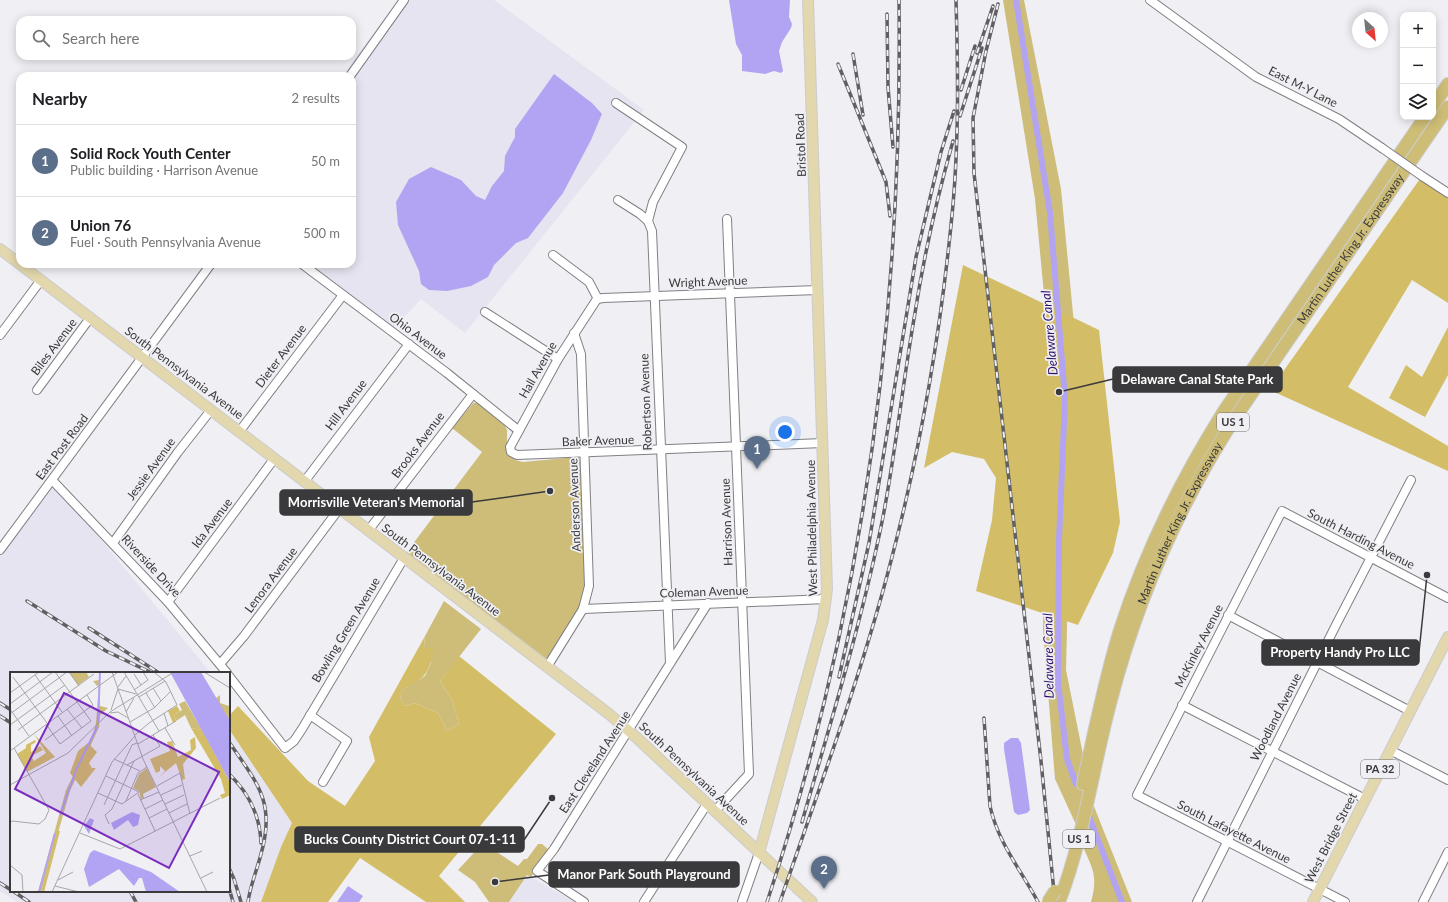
<!DOCTYPE html>
<meta charset="utf-8">
<style>
:root{--surface:#fff;--page:#f2f2f2;--text:#202124;--muted:#757577;--line:#e0e0e0;--accent:#b45309}
body{margin:0;font-family:Lato,sans-serif;background:var(--page);color:var(--text)}
.controls{position:absolute;right:12px;top:12px;display:grid;overflow:hidden;border-radius:8px;box-shadow:0 2px 10px #0003}
.controls button{width:36px;height:36px;display:grid;place-items:center;padding:0;border:0;border-bottom:1px solid var(--line);background:var(--surface);color:var(--text);font:20px sans-serif}
.compass{position:absolute;left:1352px;top:12px;width:36px;height:36px;border-radius:50%;background:var(--surface);box-shadow:0 2px 10px #0003;rotate:153deg}
.you{position:absolute;left:785px;top:432px;width:14px;height:14px;margin:-10px;border:3px solid #fff;border-radius:50%;background:#1a73e8;box-shadow:0 0 0 6px #1a73e833}
.badge{display:grid;place-items:center;width:26px;height:26px;border-radius:50%;background:var(--accent);color:#fff;font-size:13px;font-weight:700}
.pin{position:absolute;translate:-50% -33px;filter:drop-shadow(0 1px 2px #0008)}
.pin::after{content:'';position:absolute;top:21px;width:14px;height:12px;background:inherit;clip-path:polygon(0 0,100% 0,50% 100%)}
.list{margin:0;padding:0;list-style:none}
h2{display:flex;justify-content:space-between;align-items:center;height:52px;margin:0;padding:0 16px;font-size:17px}
h2 small{font-size:13px;font-weight:400;color:var(--muted)}
.list li{display:grid;grid-template-columns:26px 1fr auto;gap:12px;align-items:center;box-sizing:border-box;height:72px;padding:0 16px;border-top:1px solid var(--line)}
.list b{display:block;font-size:15px;white-space:nowrap}
.list p{margin:0;font-size:13px;white-space:nowrap;color:var(--muted)}
.list em{font-size:13px;font-style:normal;color:var(--muted)}
.icon{flex:none;width:22px;height:22px;fill:none;stroke:currentColor;stroke-width:2;stroke-linecap:round;stroke-linejoin:round}
.map{position:relative;flex:none;width:1448px;height:902px;overflow:hidden}
.search{position:absolute;background:var(--surface);box-shadow:0 2px 10px #0003;left:16px;top:16px;width:340px;height:44px;display:flex;align-items:center;gap:10px;box-sizing:border-box;padding:0 14px;border-radius:12px;color:var(--muted);font-size:15px}
.panel{position:absolute;background:var(--surface);box-shadow:0 2px 10px #0003;left:16px;top:72px;width:340px;height:196px;border-radius:12px}
.map>svg:first-child{display:block}
.built{fill:#e5e4f0}
.green{fill:#cdbd79}
.forest{fill:#d3be67}
.water{fill:#b2a4f2}
.lines{fill:none;stroke-linecap:round;stroke-linejoin:round}
.canal{stroke:#b2a4f2;stroke-width:6}
.minor-casing{stroke:#818085;stroke-width:10}
.major-casing{stroke:#ccc;stroke-width:12}
.highway-casing{stroke:#ccc;stroke-width:14}
.minor{stroke:#fff;stroke-width:8}
.major{stroke:#e2d7ad;stroke-width:10}
.highway{stroke:#cebd76;stroke-width:12}
.rail-casing{stroke:#606063;stroke-width:3.5}
.rail{stroke:#efeff4;stroke-width:2;stroke-dasharray:6;stroke-linecap:butt}
.minor-bridge-casing{stroke:#818085;stroke-width:10;stroke-linecap:butt}
.highway-bridge-casing{stroke:#ccc;stroke-width:14;stroke-linecap:butt}
.minor-bridge{stroke:#fff;stroke-width:8}
.highway-bridge{stroke:#cebd76;stroke-width:12}
.labels{text-anchor:middle;stroke-width:3.5;stroke-linejoin:round;paint-order:stroke}
.shield{fill:#efeff4;stroke:#707073;stroke-width:1}
.shield-label{font-size:11px;font-weight:bold;fill:#3a3a3c}
.street-label{font-size:12px;fill:#3a3a3c;stroke:#efeff4}
.water-label{font-size:13px;font-style:italic;fill:#32136c;stroke:#efeff4}
.inset-river{fill:none;stroke:#b2a4f2;stroke-width:2}
.inset-road{fill:none;stroke:#a7a7aa;stroke-width:1}
.view{fill:#7b2cbf;fill-opacity:0.15;stroke:#7b2cbf;stroke-width:2}
.inset-edge{fill:none;stroke:#3a3a3c;stroke-width:2}
.leader{fill:none;stroke:#3a3a3c;stroke-width:1.5}
.callout-dot{fill:#3a3a3c;stroke:#efeff4;stroke-width:1.5}
.callout{fill:#3a3a3c;stroke:#3a3a3c;stroke-width:1.5}
.callout-label{font-size:13px;text-anchor:middle;font-weight:bold;fill:#fff}
</style>
<div class="map">
<svg width="1448" height="902" viewBox="0 0 1448 902">
<rect width="100%" height="100%" fill="#efeff4"/>
<!-- built -->
<g class="built">
<path d="M398 0H494L644 110 465 333 421 299 391 331 302 264H352V76H342Z"/>
<path d="M52 480 211 673H11V891H229V728L292 823 281 847 261 902H17L0 891V550Z"/>
<path d="M527 874 531 877 574 902H509Z"/>
</g>
<!-- green -->
<g class="green">
<path d="M1003 0H1024L1061 189 1074 324 1066 670 1093 804 1132 902H1091C1098 877 1093 869 1083 847L1084 842 1055 779 1043 629 1046 458 1047 326 1035 199Z"/>
<path d="M473 403H477L504 423 507 430V451L515 460 523 462 576 457 579 458 581 462 586 582 579 610 546 661 406 553 482 452 452 428Z"/>
<path d="M444 601 481 629 440 681 452 700 459 724 447 731 438 713 415 703 405 706 400 699 402 690 425 676 431 663 424 648 425 636Z"/>
<path d="M483 843 518 866 524 859H527L538 844H542L549 850 531 877 527 875 509 902H489L475 882 458 870Z"/>
</g>
<!-- forest -->
<g class="forest">
<path d="M1422 176 1448 193V303L1412 280 1348 387 1448 446V471L1270 390Z"/>
<path d="M963 265 1099 330 1120 522 1113 553 1078 625 976 591 992 520 996 478 984 459 952 452 924 468Z"/>
<path d="M1448 327V375L1425 417 1389 398 1406 365 1422 377Z"/>
<path d="M425 636 424 648H431L434 651C427 677 425 677 402 690L400 699 405 706 415 703 438 713 447 731 459 724 452 700 440 681 459 656 556 734 439 876 465 902H426L360 858 328 902H261L281 847 292 823 229 729V716L238 706 308 781 345 806 375 761 369 737Z"/>
</g>
<!-- water -->
<g class="water">
<path d="M729 0H790L789 17 792 24 791 28 782 42 779 51 783 71 781 73 774 71 765 74 742 71V55L736 44Z"/>
<path d="M554 74 592 103 602 114 591 140 563 193 528 238 516 243 494 265 488 277 471 286 447 291 429 290 421 284 419 271 398 225 396 202 409 179 431 167 461 180 476 196 485 200 492 186 504 171 505 156 515 137V129Z"/>
<path d="M1011 738H1018L1021 743 1030 810 1027 813 1018 815 1014 812 1004 749V743Z"/>
<path d="M348 886 363 896 359 902H337Z"/>
</g>
<g class="lines">
<!-- canal -->
<g class="canal">
<path d="M1016 0 1050 213 1065 398 1059 540 1058 682 1067 759 1076 784"/>
<path d="M1088 814 1122 902"/>
</g>
<!-- minor casing -->
<g class="minor-casing">
<g id="minor">
<path d="M1150 0 1256 77 1339 119 1382 148"/>
<path d="M350 76 404 0"/>
<path d="M616 103 682 147 653 202 648 221 652 231 670 663"/>
<path d="M1422 176 1448 193"/>
<path d="M618 200 640 214 648 221"/>
<path d="M553 255 589 282 598 299"/>
<path d="M302 264 447 373 518 430"/>
<path d="M818 290 603 298 597 299 558 359 510 447 511 452 517 455 823 443"/>
<path d="M485 312 558 359"/>
<path d="M0 335 41 280"/>
<path d="M37 390 90 318"/>
<path d="M239 432 343 295"/>
<path d="M52 480 168 602 227 673"/>
<path d="M304 482 409 344"/>
<path d="M368 531 473 394"/>
<path d="M113 543 178 452 211 410"/>
<path d="M0 550 211 264"/>
<path d="M168 602 274 459"/>
<path d="M583 609 826 599"/>
<path d="M1228 615 1410 711"/>
<path d="M220 664 244 636 339 509"/>
<path d="M547 667 583 609 589 586 581 354 574 333"/>
<path d="M229 676 285 748 294 741 302 729 404 558"/>
<path d="M1182 705 1365 799"/>
<path d="M310 715 347 741 323 782"/>
<path d="M1390 750 1448 780"/>
<path d="M715 811 749 774 727 219"/>
<path d="M584 902 537 871 554 849 708 603"/>
<path d="M644 902 707 804"/>
<path d="M742 902 759 853"/>
<path d="M1197 902 1337 623 1411 480"/>
<path d="M1345 902 1137 795 1282 511 1448 598"/>
<path d="M1423 902 1448 852"/>
</g>
</g>
<!-- major casing -->
<g class="major-casing">
<g id="major">
<path d="M0 249 609 714 637 738 812 902"/>
<path d="M759 853 823 620 827 589 808 0"/>
<path d="M1313 902 1448 637"/>
</g>
</g>
<!-- highway casing -->
<g class="highway-casing">
<g id="highway">
<path d="M1433 106 1448 84"/>
<path d="M1083 784C1094 733 1104 682 1119 633 1144 554 1180 481 1224 411L1425 117"/>
<path id="s1" d="M1059 902C1084 837 1093 767 1111 700 1137 600 1179 505 1235 418L1448 107"/>
</g>
</g>
<!-- minor -->
<use href="#minor" class="minor"/>
<!-- major -->
<use href="#major" class="major"/>
<!-- highway -->
<use href="#highway" class="highway"/>
<!-- rail casing -->
<g class="rail-casing">
<g id="rail">
<path d="M998 4 986 51 973 118 974 173 1041 761 1055 902"/>
<path d="M887 14 888 87 893 147"/>
<path d="M977 53 993 6"/>
<path d="M853 54 863 115"/>
<path d="M838 64 886 182 890 216"/>
<path d="M961 90 975 46"/>
<path d="M960 116 982 48"/>
<path d="M27 601 106 651 152 673"/>
<path d="M89 628 159 673"/>
<path d="M839 677 869 543 916 257 941 152 954 111"/>
<path d="M0 703 11 710"/>
<path d="M0 716 11 723"/>
<path d="M984 718 990 806C998 843 1021 870 1038 902"/>
<path d="M229 742C257 783 276 802 261 854 257 870 250 886 248 902"/>
<path d="M229 774C249 793 260 816 261 843"/>
<path d="M802 822C831 721 862 621 883 517 896 449 903 381 915 313 924 255 937 198 953 141"/>
<path d="M229 868 234 879 241 902"/>
<path d="M0 883 11 890"/>
<path d="M229 888 233 902"/>
<path d="M13 891 29 902"/>
<path d="M130 891 136 902"/>
<path d="M767 902C864 611 903 305 899 0"/>
<path d="M780 902C819 788 862 674 892 557 922 442 942 323 953 205 959 136 958 68 956 0"/>
</g>
</g>
<!-- rail -->
<use href="#rail" class="rail"/>
<!-- minor-bridge casing -->
<g class="minor-bridge-casing">
<path id="minor-bridge" d="M1382 148 1422 176"/>
</g>
<!-- highway-bridge casing -->
<g class="highway-bridge-casing">
<path id="highway-bridge" d="M1048 902 1055 891"/>
</g>
<!-- minor-bridge -->
<use href="#minor-bridge" class="minor-bridge"/>
<!-- highway-bridge -->
<use href="#highway-bridge" class="highway-bridge"/>
</g>
<g class="labels">
<!-- shield labels -->
<g class="shield">
<rect x="1217" y="413" width="32" height="18" rx="3"/>
<rect x="1361" y="760" width="38" height="18" rx="3"/>
<rect x="1063" y="830" width="32" height="18" rx="3"/>
</g>
<g class="shield-label">
<text x="1233" y="426">US 1</text>
<text x="1380" y="773">PA 32</text>
<text x="1079" y="843">US 1</text>
</g>
<!-- street labels -->
<g class="street-label">
<text transform="translate(1303 87) rotate(27)" y="4">East M-Y Lane</text>
<text transform="translate(801 145) rotate(-92)" y="4">Bristol Road</text>
<text dy="4" stroke="none"><textPath href="#s1" startOffset="723">Martin Luther King Jr. Expressway</textPath></text>
<text transform="translate(708 282) rotate(-2)" y="4">Wright Avenue</text>
<text transform="translate(418 336) rotate(37)" y="4">Ohio Avenue</text>
<text transform="translate(54 347) rotate(-53)" y="4">Biles Avenue</text>
<text transform="translate(281 356) rotate(-53)" y="4">Dieter Avenue</text>
<text transform="translate(538 370) rotate(-60)" y="4">Hall Avenue</text>
<text transform="translate(184 373) rotate(37)" y="4">South Pennsylvania Avenue</text>
<text transform="translate(646 402) rotate(-92)" y="4">Robertson Avenue</text>
<text transform="translate(346 405) rotate(-53)" y="4">Hill Avenue</text>
<text transform="translate(598 441) rotate(-2)" y="4">Baker Avenue</text>
<text transform="translate(418 445) rotate(-53)" y="4">Brooks Avenue</text>
<text transform="translate(62 447) rotate(-53)" y="4">East Post Road</text>
<text transform="translate(151 469) rotate(-54)" y="4">Jessie Avenue</text>
<text transform="translate(575 505) rotate(-92)" y="4">Anderson Avenue</text>
<text transform="translate(727 522) rotate(-92)" y="4">Harrison Avenue</text>
<text transform="translate(212 523) rotate(-53)" y="4">Ida Avenue</text>
<text dy="4" stroke="none"><textPath href="#s1" startOffset="399">Martin Luther King Jr. Expressway</textPath></text>
<text transform="translate(812 528) rotate(-91)" y="4">West Philadelphia Avenue</text>
<text transform="translate(1361 539) rotate(27)" y="4">South Harding Avenue</text>
<text transform="translate(151 566) rotate(47)" y="4">Riverside Drive</text>
<text transform="translate(441 570) rotate(37)" y="4">South Pennsylvania Avenue</text>
<text transform="translate(271 580) rotate(-53)" y="4">Lenora Avenue</text>
<text transform="translate(704 592) rotate(-2)" y="4">Coleman Avenue</text>
<text transform="translate(346 630) rotate(-59)" y="4">Bowling Green Avenue</text>
<text transform="translate(1199 646) rotate(-63)" y="4">McKinley Avenue</text>
<text transform="translate(1276 717) rotate(-63)" y="4">Woodland Avenue</text>
<text transform="translate(595 762) rotate(-57)" y="4">East Cleveland Avenue</text>
<text transform="translate(694 774) rotate(43)" y="4">South Pennsylvania Avenue</text>
<text transform="translate(1234 832) rotate(27)" y="4">South Lafayette Avenue</text>
<text transform="translate(1331 838) rotate(-63)" y="4">West Bridge Street</text>
</g>
<!-- water labels -->
<g class="water-label">
<text transform="translate(1049 333) rotate(-95)" y="5">Delaware Canal</text>
<text transform="translate(1048 656) rotate(-91)" y="5">Delaware Canal</text>
</g>
</g>
<!-- overview -->
<g transform="translate(10 672)">
<rect width="220" height="220" fill="#efeff4"/>
<path d="M59 0H76L79 5 68 13ZM90 0V34L98 36 90 43 89 55 60 119 31 220H28L56 118 82 66 86 51 89 13 87 14 83 9 89 8ZM210 23V31L219 34 220 49 205 27ZM175 29 192 58 181 56 175 43 166 49 164 43 172 38 169 32ZM137 96 146 115 133 122 134 126 131 127 129 119 123 116 129 102Z" fill="#cdbd79"/>
<path d="M167 34 170 39 164 43 166 49 163 51 158 39ZM181 56 192 58 220 110V123L212 127 210 123 215 121 211 107ZM24 62 45 85 17 100 7 82 16 76V73L25 68 26 70 21 73V80L30 74 33 78 21 84 24 89 36 81ZM185 65 186 76 173 92 175 107 172 108 166 91 149 105 155 99 150 94V99L146 101 140 87 160 79 157 70 162 69 168 85 181 78 180 68ZM78 71 87 80 79 91 82 96H86L71 115 60 101 68 79ZM47 159H50L34 220H31Z" fill="#d3be67"/>
<path d="M160 0H191L220 49V110ZM122 140 130 143 128 153 123 155 118 148 104 158 101 151ZM80 146 84 148 79 162 74 154ZM84 178 141 200 170 220H136L132 206H129L124 214 109 197 79 215 74 197 80 181Z" fill="#b2a4f2"/>
<path class="inset-river" d="M88 50 90 0M50 143 67 96 87 55M29 220 45 161"/>
<path class="inset-road" d="M59 0 69 14M102 0 133 87 197 220M114 0 149 59M194 0 220 16M124 2 131 13M25 3 52 40M3 5 37 51M108 15 116 4M143 16 151 29M108 17 126 22M124 18 138 8 133 0M0 21 29 0M136 21 145 36M129 25 155 9M0 32 43 0M0 37 19 64M57 37 72 56M101 38 108 17M116 40 124 26M100 41 108 40 118 46M154 41 158 54M0 42 57 0M48 44 62 64M120 50 144 36 161 19M36 52 50 72 81 49 45 0M0 53 55 13M155 56 165 73M8 58 84 2M125 63 139 51 167 33 156 10 144 0M35 68 83 33 77 23M128 72 166 49M0 79 108 0M104 87 130 99M117 93 150 74 143 63M96 104 129 120 112 132M0 113 58 81 100 40 164 0M147 114 170 101 180 142M88 121 112 132M128 122 145 159M151 123 172 113M130 128 149 120M116 129 128 101 137 95M155 132 174 123M94 133 122 73 127 71M135 137 153 128M159 141 177 132M139 146 157 137M0 151 2 149 29 152 35 147 39 138 4 76M99 152 95 143 102 137 124 89M70 161 110 177 210 126M180 184 192 179M0 193 12 203 13 220M191 206 203 200M48 208 63 200M45 214 69 220M42 220 102 90 125 64"/>
<path class="view" d="M54 21 209 100 159 196 5 117Z"/>
<rect width="220" height="220" class="inset-edge"/>
</g>
<!-- callouts -->
<path class="leader" d="M1059 392L1113 379M550 491L472 502M1427 575L1419 652M552 798L524 840M495 882L549 875"/>
<g class="callout-dot">
<circle cx="1059" cy="392" r="4"/>
<circle cx="550" cy="491" r="4"/>
<circle cx="1427" cy="575" r="4"/>
<circle cx="552" cy="798" r="4"/>
<circle cx="495" cy="882" r="4"/>
</g>
<g class="callout">
<rect x="1113" y="367" width="169" height="25" rx="4"/>
<rect x="280" y="490" width="192" height="25" rx="4"/>
<rect x="1262" y="640" width="157" height="25" rx="4"/>
<rect x="295" y="827" width="229" height="25" rx="4"/>
<rect x="549" y="862" width="190" height="25" rx="4"/>
</g>
<g class="callout-label">
<text x="1197" y="384">Delaware Canal State Park</text>
<text x="376" y="507">Morrisville Veteran's Memorial</text>
<text x="1340" y="657">Property Handy Pro LLC</text>
<text x="410" y="844">Bucks County District Court 07-1-11</text>
<text x="644" y="879">Manor Park South Playground</text>
</g>
</svg>
<div class="controls">
<button>+</button>
<button>−</button>
<button><svg class="icon" aria-label="layers" viewBox="0 0 24 24"><path d="M12 4l9 5-9 5-9-5zM3 14l9 5 9-5"/></svg></button>
</div>
<svg class="compass" viewBox="-18 -18 36 36"><path d="M0-13l5 13h-10z" fill="#e53935"/><path d="M0 13l5-13h-10z" fill="#757577"/></svg>
<div class="you"></div>
<div class="pin badge" style="left:757px;top:469px;background:#5c6f8a">1</div>
<div class="pin badge" style="left:824px;top:889px;background:#5c6f8a">2</div>
<div class="search"><svg class="icon" aria-label="search" viewBox="0 0 24 24"><circle cx="10" cy="10" r="6"/><path d="M15 15l6 6"/></svg>Search here</div>
<section class="panel">
<h2>Nearby<small>2 results</small></h2>
<ul class="list">
<li><span class="badge" style="background:#5c6f8a">1</span><div><b>Solid Rock Youth Center</b><p>Public building · Harrison Avenue</p></div><em>50 m</em></li>
<li><span class="badge" style="background:#5c6f8a">2</span><div><b>Union 76</b><p>Fuel · South Pennsylvania Avenue</p></div><em>500 m</em></li>
</ul>
</section>
</div>
